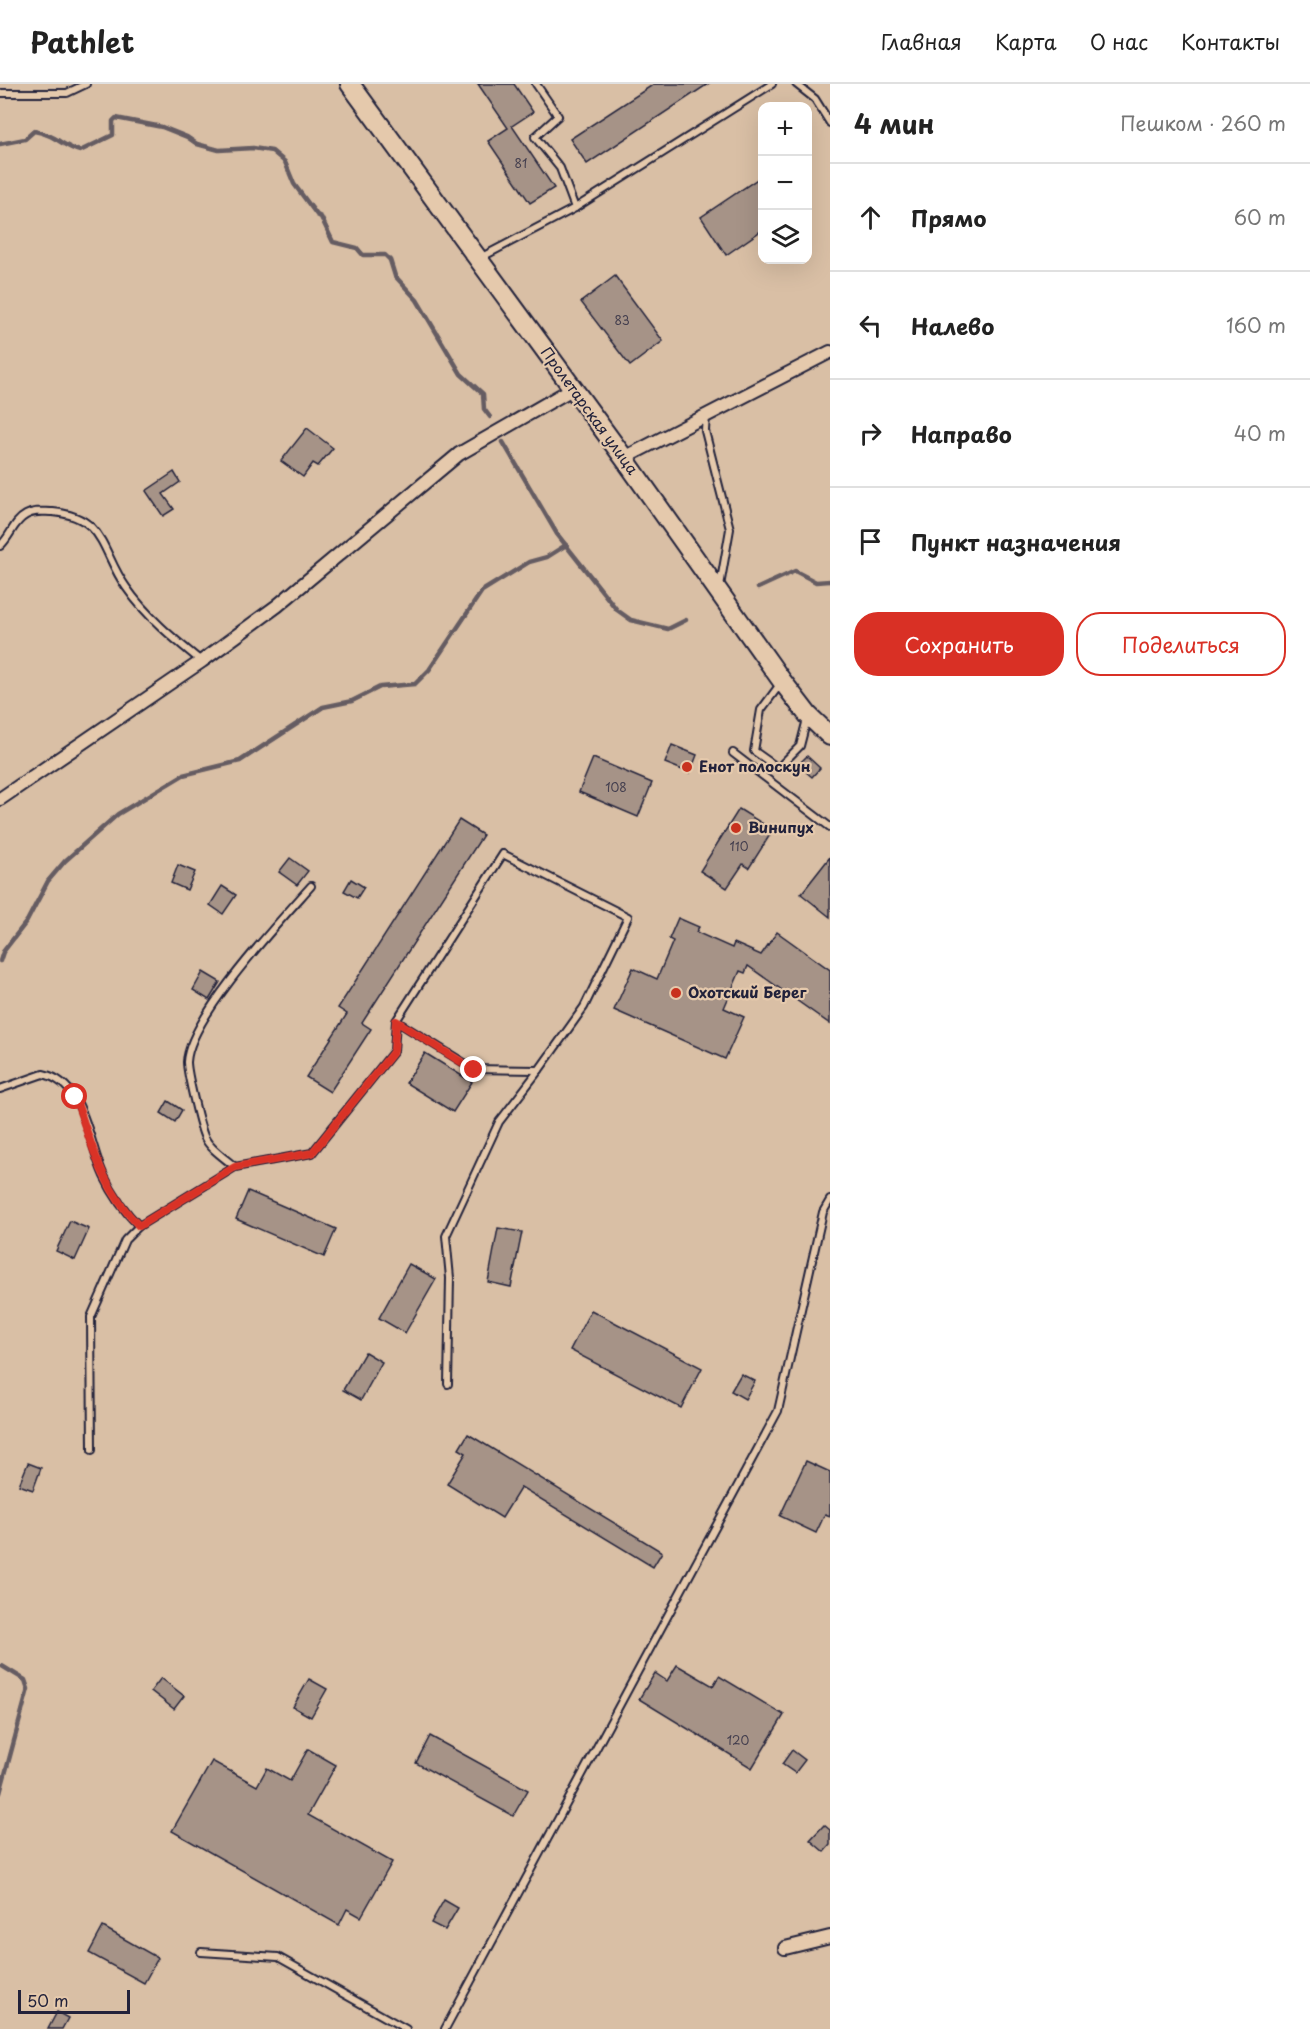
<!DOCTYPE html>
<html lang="ru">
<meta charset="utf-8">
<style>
:root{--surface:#fff;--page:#f6f6f6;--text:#222;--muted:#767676;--line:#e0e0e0;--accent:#d93025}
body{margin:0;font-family:"Playpen Sans",sans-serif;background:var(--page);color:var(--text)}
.controls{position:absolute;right:18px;top:18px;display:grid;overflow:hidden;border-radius:12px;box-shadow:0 6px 24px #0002}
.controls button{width:54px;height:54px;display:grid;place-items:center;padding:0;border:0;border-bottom:2px solid var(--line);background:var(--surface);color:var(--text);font:30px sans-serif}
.scale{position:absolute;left:18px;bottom:15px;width:112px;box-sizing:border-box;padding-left:6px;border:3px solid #22223b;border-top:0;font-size:16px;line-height:21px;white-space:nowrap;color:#22223b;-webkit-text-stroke:4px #e5c9ac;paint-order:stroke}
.stop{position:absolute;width:18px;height:18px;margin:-14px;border:4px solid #d93025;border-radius:50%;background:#fff}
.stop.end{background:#d93025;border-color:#fff;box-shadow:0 2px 6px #0008}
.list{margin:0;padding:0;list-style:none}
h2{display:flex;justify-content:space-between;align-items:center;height:78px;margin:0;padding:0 24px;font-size:26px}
h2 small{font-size:20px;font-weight:400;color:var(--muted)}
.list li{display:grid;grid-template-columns:39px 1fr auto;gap:18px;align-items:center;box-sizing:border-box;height:108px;padding:0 24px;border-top:2px solid var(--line)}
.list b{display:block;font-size:22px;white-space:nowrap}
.list em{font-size:20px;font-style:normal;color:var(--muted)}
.actions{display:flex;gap:12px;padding:18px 24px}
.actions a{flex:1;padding:14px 0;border:2px solid var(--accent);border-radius:24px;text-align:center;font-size:21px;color:var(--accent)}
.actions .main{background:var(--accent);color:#fff}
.icon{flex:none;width:33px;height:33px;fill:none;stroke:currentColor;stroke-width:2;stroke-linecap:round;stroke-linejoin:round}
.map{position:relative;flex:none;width:830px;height:1945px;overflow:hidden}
header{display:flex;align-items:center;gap:36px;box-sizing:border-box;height:84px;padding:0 30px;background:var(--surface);border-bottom:2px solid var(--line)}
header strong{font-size:28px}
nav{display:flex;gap:33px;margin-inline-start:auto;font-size:21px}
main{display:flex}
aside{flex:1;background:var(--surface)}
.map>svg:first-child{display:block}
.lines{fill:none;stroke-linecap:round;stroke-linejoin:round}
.stream{stroke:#655c62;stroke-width:4.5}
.building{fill:#a69387;stroke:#22223b;stroke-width:1.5}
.service-casing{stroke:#22223b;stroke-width:10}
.minor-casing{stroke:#22223b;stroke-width:16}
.secondary-casing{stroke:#22223b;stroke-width:22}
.service{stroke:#e5c9ac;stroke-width:6}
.minor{stroke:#e5c9ac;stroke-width:12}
.secondary{stroke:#e5c9ac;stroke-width:18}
.route{stroke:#d93025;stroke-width:8}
.poi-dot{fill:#c8321e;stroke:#e5c9ac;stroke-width:2}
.labels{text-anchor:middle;stroke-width:4.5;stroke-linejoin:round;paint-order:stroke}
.number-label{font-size:12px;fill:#433e4e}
.street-label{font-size:15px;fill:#22223b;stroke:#e5c9ac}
.poi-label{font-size:15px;font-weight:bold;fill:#22223b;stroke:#e5c9ac;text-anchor:start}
</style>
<header>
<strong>Pathlet</strong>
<nav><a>Главная</a><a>Карта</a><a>О нас</a><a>Контакты</a></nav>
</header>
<main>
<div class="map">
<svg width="830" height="1945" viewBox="0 0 830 1945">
<rect width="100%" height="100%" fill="#d9bfa5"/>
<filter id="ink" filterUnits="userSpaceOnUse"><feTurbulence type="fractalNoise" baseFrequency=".0167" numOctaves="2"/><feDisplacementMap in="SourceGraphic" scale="12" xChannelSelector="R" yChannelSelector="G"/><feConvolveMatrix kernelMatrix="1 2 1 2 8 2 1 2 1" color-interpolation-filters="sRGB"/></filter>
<g filter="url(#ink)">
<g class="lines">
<!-- stream -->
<g class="stream">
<path d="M0 60 25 55 34 47C57 51 61 62 80 67L113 51V37L116 34 162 43 187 53 197 60 219 66 253 64 272 67 285 78 294 100 317 131 321 133 333 158 357 164 363 171H385L390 176 395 192 417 216 461 290 483 310 484 325 490 333"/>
<path d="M503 358 557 450 617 526 631 536 668 545 686 536"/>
<path d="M758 504 795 487 816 498 830 497"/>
<path d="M0 877 3 868 27 837 48 797 65 777 118 730 183 691 240 677 323 623 352 617 380 603 415 600 429 586 482 507 529 478 547 473 566 461"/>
<path d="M0 1709 28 1605 25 1596 2 1582"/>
</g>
</g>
<!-- building -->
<g class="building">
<path d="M478 0H514L533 28 512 42 554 104 530 119 488 57 508 44Z"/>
<path d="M654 0H708L587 80 570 55Z"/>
<path d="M762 92V146L726 171 701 133Z"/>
<path d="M615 192 663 257 630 282 581 218Z"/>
<path d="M307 344 333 364 318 382 313 379 303 393 281 377Z"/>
<path d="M174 388 180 398 163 410 174 425 163 432 146 407Z"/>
<path d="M672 661 697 671 690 689 665 679Z"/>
<path d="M807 672 820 684 812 693 798 681Z"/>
<path d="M593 674 652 699 638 733 579 708Z"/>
<path d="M739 725 773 746 749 784 743 780 727 804 700 787Z"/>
<path d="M459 736 483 751 362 939 371 945 330 1008 306 993 347 930 338 924Z"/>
<path d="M830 773V833L801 810Z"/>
<path d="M290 774 308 787 297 801 279 788Z"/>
<path d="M178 781 195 788 187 806 171 799Z"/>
<path d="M351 795 364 803 357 814 344 807Z"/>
<path d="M222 802 236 811 223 830 210 821Z"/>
<path d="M678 834 699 843 696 848 732 864 734 859 761 871 777 848 830 886V940L748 882 745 889 740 887 724 924 744 933 725 975 614 926 633 884 657 895 673 857 669 855Z"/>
<path d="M203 888 220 898 209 916 193 906Z"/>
<path d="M425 969 472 998 453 1028 406 999Z"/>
<path d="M168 1017 182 1026 175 1038 161 1029Z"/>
<path d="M248 1107 336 1145 324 1173 236 1135Z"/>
<path d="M70 1137 89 1145 75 1176 56 1167Z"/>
<path d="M498 1144 522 1148 511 1203 488 1198Z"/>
<path d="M409 1180 436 1195 405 1249 379 1234Z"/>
<path d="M591 1226 702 1284 681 1324 570 1266Z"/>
<path d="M365 1268 382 1278 361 1316 343 1306Z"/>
<path d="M741 1290 755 1297 745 1315 731 1307Z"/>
<path d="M468 1350 662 1468 653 1483 521 1403 502 1434 447 1400 466 1369 459 1365Z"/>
<path d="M806 1377 830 1388V1432L825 1430 816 1449 780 1432Z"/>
<path d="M28 1379 41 1384 33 1406 19 1401Z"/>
<path d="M677 1581 713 1602 719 1592 784 1631 752 1684 639 1615 655 1589 667 1597Z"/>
<path d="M161 1594 184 1612 174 1625 151 1607Z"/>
<path d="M309 1595 327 1605 311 1633 293 1623Z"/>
<path d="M430 1652 528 1706 513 1732 416 1679Z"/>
<path d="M308 1665 336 1681 308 1731 392 1778 361 1833 347 1825 339 1841 172 1747 212 1677 257 1702 267 1684 290 1697Z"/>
<path d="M792 1666 805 1676 795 1689 782 1680Z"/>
<path d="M824 1741 830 1746V1761L824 1768 810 1756Z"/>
<path d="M444 1816 458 1824 445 1846 431 1839Z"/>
<path d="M103 1843 158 1874 144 1899 89 1869Z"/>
<path d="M57 1928 68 1934 62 1945H48Z"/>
</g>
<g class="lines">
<!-- service casing -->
<g class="service-casing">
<g id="service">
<path d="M796 0 815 15 830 39"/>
<path d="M0 9H67L86 0"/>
<path d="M575 124 772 0"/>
<path d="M480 174 575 124 560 84 535 53 558 32 536 0"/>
<path d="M706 331 705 347 730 445 720 502"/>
<path d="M0 462C11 452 13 438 26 431 35 426 43 428 53 428 106 433 101 468 126 503 146 532 174 555 201 577"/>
<path d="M781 599 761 626 754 667 778 684 800 662 807 635"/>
<path d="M733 669 830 743"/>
<path d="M0 1005 43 990C86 999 88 1059 104 1092 113 1111 124 1127 139 1142L235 1083 312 1069 394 967 396 937 503 770 628 833 584 923 539 986 474 985 396 937"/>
<path d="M235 1083C226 1075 210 1065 205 1054 200 1045 187 988 187 978 189 934 280 837 311 802"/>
<path d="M448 1300 450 1194 446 1152 499 1038 539 986"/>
<path d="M92 1366 91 1233 125 1156 139 1142"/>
<path d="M201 1868 278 1873 406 1945"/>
<path d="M445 1945 778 1327 823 1128 830 1116"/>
</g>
</g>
<!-- minor casing -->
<g class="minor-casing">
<g id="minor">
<path d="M624 374 830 268"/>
<path d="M0 715 202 577 277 522 459 370 572 305"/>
<path d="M785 1864 830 1853"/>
</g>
</g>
<!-- secondary casing -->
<g class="secondary-casing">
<path id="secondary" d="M350 0 624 374 782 597 808 631 830 652"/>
</g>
<!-- service -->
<use href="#service" class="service"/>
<!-- minor -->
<use href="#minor" class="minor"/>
<!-- secondary -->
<use href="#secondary" class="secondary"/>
</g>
</g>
<g class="lines" filter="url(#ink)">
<!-- route -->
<path class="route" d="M75 1013C91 1059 103 1106 139 1142L235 1083 312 1069 394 967 396 937 474 986"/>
</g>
<!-- markers -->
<g class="poi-dot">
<circle cx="687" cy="683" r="6"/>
<circle cx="736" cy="744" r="6"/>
<circle cx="676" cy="909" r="6"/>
</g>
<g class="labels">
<!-- number labels -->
<g class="number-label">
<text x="521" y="84">81</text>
<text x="622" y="241">83</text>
<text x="616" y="708">108</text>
<text x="739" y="767">110</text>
<text x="738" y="1661">120</text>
</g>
<!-- street labels -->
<g class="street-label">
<text transform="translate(589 327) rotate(54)" y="5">Пролетарская улица</text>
</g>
<!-- poi labels -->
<g class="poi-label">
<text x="699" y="688">Енот полоскун</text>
<text x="748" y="749">Винипух</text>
<text x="688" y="914">Охотский Берег</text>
</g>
</g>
</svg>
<div class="controls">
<button>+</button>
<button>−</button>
<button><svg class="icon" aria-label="layers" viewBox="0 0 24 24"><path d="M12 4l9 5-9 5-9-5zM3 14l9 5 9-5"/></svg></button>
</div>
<div class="scale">50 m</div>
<div class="stop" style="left:75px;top:1013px"></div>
<div class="stop end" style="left:474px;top:986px"></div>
</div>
<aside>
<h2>4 мин<small>Пешком · 260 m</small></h2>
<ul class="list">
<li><svg class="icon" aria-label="ahead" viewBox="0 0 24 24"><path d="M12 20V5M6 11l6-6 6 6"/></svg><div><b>Прямо</b></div><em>60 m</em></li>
<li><svg class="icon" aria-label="left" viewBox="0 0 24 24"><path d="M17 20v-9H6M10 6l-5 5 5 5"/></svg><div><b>Налево</b></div><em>160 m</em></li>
<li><svg class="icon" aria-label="right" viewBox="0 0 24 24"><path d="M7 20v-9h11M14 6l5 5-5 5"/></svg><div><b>Направо</b></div><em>40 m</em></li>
<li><svg class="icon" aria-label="arrive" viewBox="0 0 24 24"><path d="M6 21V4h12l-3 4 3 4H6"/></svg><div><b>Пункт назначения</b></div></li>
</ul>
<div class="actions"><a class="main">Сохранить</a><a>Поделиться</a></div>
</aside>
</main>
